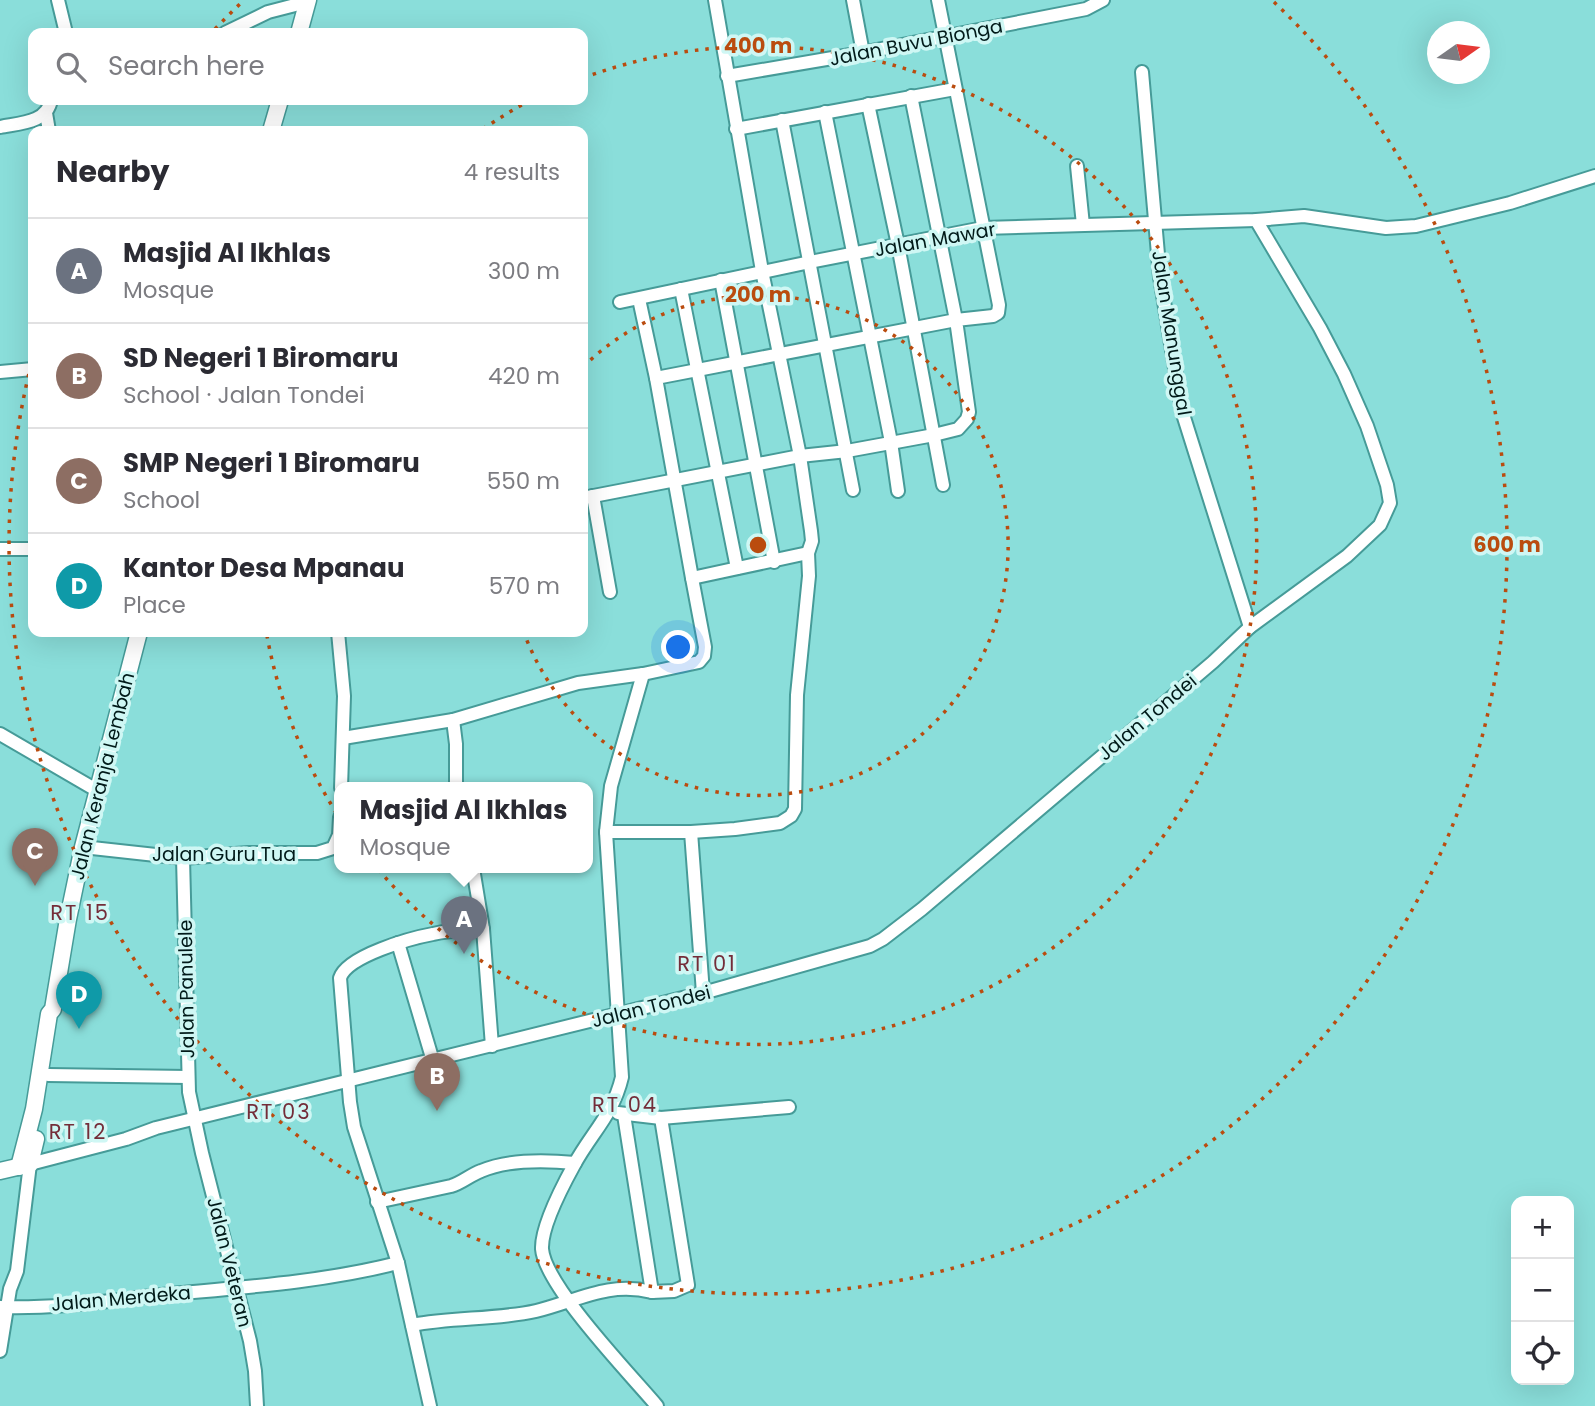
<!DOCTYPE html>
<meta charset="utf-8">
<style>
:root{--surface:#fff;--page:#f7f7f7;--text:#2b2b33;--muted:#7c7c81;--line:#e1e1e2;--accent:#d93025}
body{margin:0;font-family:Poppins,sans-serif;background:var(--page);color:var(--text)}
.controls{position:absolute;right:21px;bottom:21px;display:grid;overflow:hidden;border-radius:14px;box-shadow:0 7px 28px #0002}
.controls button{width:63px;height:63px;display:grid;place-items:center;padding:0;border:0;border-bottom:2px solid var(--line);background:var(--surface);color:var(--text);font:35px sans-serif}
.compass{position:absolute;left:1427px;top:21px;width:63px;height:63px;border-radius:50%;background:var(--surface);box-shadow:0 7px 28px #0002;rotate:76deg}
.you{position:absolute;left:679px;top:648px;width:24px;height:24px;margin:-18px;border:5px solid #fff;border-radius:50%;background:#1a73e8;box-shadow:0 0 0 10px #1a73e833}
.badge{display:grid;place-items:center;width:46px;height:46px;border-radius:50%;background:var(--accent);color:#fff;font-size:23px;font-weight:700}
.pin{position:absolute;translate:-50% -58px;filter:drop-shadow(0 2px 4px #0008)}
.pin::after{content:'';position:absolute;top:37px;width:24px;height:21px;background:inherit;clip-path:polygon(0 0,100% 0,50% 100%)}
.popup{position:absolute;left:334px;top:782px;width:259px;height:91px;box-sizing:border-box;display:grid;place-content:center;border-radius:14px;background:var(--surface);filter:drop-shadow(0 2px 5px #0005);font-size:23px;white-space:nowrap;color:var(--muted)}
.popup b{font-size:26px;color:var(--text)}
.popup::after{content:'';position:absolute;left:50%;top:100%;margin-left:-14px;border:14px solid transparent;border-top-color:var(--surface)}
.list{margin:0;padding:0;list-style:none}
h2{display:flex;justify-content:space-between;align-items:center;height:91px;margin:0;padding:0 28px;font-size:30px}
h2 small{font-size:23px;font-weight:400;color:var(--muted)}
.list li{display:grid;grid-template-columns:46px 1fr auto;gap:21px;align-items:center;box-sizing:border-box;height:105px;padding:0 28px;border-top:2px solid var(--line)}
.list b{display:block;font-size:26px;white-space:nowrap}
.list p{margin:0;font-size:23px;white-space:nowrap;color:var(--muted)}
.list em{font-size:23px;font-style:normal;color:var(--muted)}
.icon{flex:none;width:38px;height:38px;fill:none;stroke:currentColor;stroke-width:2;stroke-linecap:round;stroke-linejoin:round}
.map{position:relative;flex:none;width:1595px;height:1406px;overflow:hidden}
.search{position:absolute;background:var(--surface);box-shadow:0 7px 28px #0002;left:28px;top:28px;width:560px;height:77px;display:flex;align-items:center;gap:18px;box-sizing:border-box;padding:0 24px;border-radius:14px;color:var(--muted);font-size:26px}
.panel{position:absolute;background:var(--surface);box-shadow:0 7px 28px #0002;left:28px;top:126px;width:560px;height:511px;border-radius:14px}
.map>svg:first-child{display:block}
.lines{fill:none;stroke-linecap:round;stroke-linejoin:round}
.minor-casing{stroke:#469b98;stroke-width:16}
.major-casing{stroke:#469b98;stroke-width:19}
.minor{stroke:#fff;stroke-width:12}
.major{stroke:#fff;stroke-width:16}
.ring{fill:none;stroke:#ba4c0f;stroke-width:3.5;stroke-dasharray:3.5 7}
.labels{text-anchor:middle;stroke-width:7;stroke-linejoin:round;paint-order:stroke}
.street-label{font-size:19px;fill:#011a19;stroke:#cff7f4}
.neighbourhood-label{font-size:21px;letter-spacing:2px;fill:#742d39;stroke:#cff7f4}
.centre{fill:#ba4c0f;stroke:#cff7f4;stroke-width:3.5}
.ring-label{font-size:21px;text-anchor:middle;font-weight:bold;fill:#ba4c0f;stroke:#cff7f4;stroke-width:7;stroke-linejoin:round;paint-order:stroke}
</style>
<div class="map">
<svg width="1595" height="1406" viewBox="0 0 1595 1406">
<rect width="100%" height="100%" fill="#8adeda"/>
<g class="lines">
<!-- minor casing -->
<g class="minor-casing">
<g id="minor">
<path d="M58 0 66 33"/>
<path d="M853 0 863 53"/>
<path d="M225 33 268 12 307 2"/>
<path d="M1142 72 1160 277 1182 411 1250 627"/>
<path d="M727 76 856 54 1086 9 1103 0"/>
<path d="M868 104 898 245 943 485"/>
<path d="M825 112 891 442 898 491"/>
<path d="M46 113 49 131"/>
<path d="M782 120 853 490"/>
<path d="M0 127C20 123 47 123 51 100"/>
<path d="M736 129 955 89"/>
<path d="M1077 166 1083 225"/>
<path d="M721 280 774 562"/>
<path d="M681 289 737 568"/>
<path d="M639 299 656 378"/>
<path d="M620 302 810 262 983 228 1256 220 1304 216 1386 228 1416 226 1510 203 1595 176"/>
<path d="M0 372 33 369"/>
<path d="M593 496 610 592"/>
<path d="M583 498 800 456 847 451 934 435 958 429 967 419 969 412 956 320 993 316 998 313 999 305 938 0"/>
<path d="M0 549H33"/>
<path d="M808 553 692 578 656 378 956 320 911 96"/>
<path d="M338 632 344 696 341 788"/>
<path d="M453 720 456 744V788"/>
<path d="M0 734 98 791"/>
<path d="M343 738 453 720 578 683 643 674 699 662 704 656 705 647 692 578"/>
<path d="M606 832 611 786 643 674"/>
<path d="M691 832 703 993"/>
<path d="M83 847 183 858 248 853H317L333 848 339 835 340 817"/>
<path d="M183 858 189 1092 202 1153 250 1341 255 1371 257 1406"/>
<path d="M473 868 483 929 492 1046"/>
<path d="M398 943 433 1061"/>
<path d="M48 1075 188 1077"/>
<path d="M618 1113 661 1118 789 1107"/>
<path d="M377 1202 451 1186C462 1183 470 1175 481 1171 509 1159 545 1160 575 1163"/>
<path d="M652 1292 674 1291 688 1285 661 1118"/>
<path d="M0 1307C57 1309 114 1300 171 1294 247 1287 323 1282 398 1263"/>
<path d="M412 1325C453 1317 496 1320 536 1311 577 1301 608 1281 652 1292L624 1115"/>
<path d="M0 1351 10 1289 17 1271 30 1164 126 1139 156 1128 703 993 870 946 883 939 922 909 1213 662 1250 627 1347 556 1380 525 1390 503 1387 485 1367 426 1344 374 1320 328 1256 220"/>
<path d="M430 1406 398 1263 354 1127 350 1102 340 978C347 956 411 938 433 934 449 930 467 930 483 929"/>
<path d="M657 1406C630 1374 545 1286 542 1249 541 1226 563 1185 574 1165 592 1132 613 1115 622 1077L606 832H691L735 829 780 823 791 816 795 809 797 695 809 576 808 553 812 541 811 531 800 456 762 271 715 0"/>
</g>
</g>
<!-- major casing -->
<g class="major-casing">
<g id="major">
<path d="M299 33 308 0"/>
<path d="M271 131 280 100"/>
<path d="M19 1167 34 1109 49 1014 53 1009 68 919 83 847 139 632"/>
<path d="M0 1171 30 1164 36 1139"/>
</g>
</g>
<!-- minor -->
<use href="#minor" class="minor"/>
<!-- major -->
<use href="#major" class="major"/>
</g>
<!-- distance rings -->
<g class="ring">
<path d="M583 367A250 250 0 1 1 524 633"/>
<path d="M483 129A499 499 0 0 1 531 100M583 78A499 499 0 1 1 267 636"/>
<path d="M215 29A749 749 0 0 1 242 2M1274 2A749 749 0 1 1 33 357"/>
</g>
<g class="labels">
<!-- street labels -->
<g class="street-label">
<text transform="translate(916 42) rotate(-11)" y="7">Jalan Buvu Bionga</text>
<text transform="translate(935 239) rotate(-10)" y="7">Jalan Mawar</text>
<text transform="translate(1172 333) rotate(81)" y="7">Jalan Manunggal</text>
<text transform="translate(1147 717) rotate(-40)" y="7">Jalan Tondei</text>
<text transform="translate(102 776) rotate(-76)" y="7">Jalan Keranja Lembah</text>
<text x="224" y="861">Jalan Guru Tua</text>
<text transform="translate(186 989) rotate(-91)" y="7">Jalan Panulele</text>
<text transform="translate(651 1006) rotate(-14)" y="7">Jalan Tondei</text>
<text transform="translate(230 1262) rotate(76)" y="7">Jalan Veteran</text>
<text transform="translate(121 1298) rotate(-5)" y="7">Jalan Merdeka</text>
</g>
<!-- neighbourhood labels -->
<g class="neighbourhood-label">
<text x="80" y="920">RT 15</text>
<text x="707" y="971">RT 01</text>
<text x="625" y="1112">RT 04</text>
<text x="279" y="1119">RT 03</text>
<text x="78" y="1139">RT 12</text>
</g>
</g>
<circle cx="758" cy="545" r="10" class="centre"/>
<g class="ring-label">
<text x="758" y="53">400 m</text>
<text x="758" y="302">200 m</text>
<text x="1507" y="552">600 m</text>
</g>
</svg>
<div class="controls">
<button>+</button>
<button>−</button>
<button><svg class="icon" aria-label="locate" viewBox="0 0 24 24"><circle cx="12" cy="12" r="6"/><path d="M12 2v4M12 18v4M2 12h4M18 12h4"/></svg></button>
</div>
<svg class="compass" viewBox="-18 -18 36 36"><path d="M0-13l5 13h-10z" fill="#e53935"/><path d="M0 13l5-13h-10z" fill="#7c7c81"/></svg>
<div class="you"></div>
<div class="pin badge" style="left:464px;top:954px;background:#6b7280">A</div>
<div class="popup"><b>Masjid Al Ikhlas</b>Mosque</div>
<div class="pin badge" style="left:437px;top:1111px;background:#8d6e63">B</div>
<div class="pin badge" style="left:35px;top:886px;background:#8d6e63">C</div>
<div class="pin badge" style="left:79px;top:1029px;background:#0f9aa8">D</div>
<div class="search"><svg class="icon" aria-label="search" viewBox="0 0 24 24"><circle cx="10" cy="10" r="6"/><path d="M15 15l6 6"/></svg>Search here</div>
<section class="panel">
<h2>Nearby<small>4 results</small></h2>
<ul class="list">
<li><span class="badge" style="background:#6b7280">A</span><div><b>Masjid Al Ikhlas</b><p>Mosque</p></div><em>300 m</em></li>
<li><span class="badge" style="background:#8d6e63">B</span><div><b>SD Negeri 1 Biromaru</b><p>School · Jalan Tondei</p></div><em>420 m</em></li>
<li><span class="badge" style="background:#8d6e63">C</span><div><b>SMP Negeri 1 Biromaru</b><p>School</p></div><em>550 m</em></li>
<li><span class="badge" style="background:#0f9aa8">D</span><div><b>Kantor Desa Mpanau</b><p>Place</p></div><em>570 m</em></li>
</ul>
</section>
</div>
